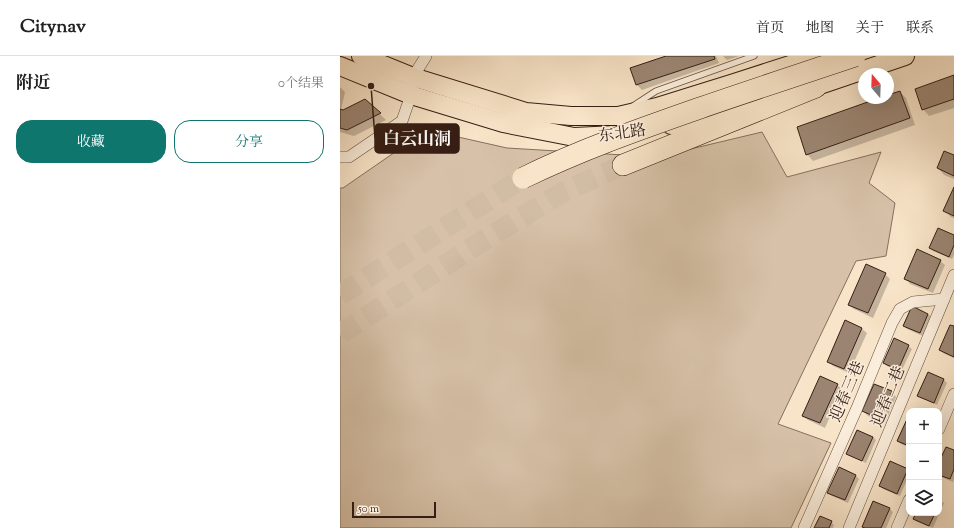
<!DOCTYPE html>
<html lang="zh">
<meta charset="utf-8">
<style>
:root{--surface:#fff;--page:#f6f6f6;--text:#222;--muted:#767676;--line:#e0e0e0;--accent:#0f766e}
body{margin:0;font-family:"Sorts Mill Goudy","Noto Serif SC",serif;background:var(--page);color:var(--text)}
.controls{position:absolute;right:12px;bottom:12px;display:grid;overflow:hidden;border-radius:8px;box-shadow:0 4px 16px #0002}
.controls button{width:36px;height:36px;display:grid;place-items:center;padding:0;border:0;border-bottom:1px solid var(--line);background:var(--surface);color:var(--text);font:20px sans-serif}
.compass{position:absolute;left:518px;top:12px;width:36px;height:36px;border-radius:50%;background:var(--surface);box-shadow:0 4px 16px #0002;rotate:341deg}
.scale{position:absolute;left:12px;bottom:10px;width:84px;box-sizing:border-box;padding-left:4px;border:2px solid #361e14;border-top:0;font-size:11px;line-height:14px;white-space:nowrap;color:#361e14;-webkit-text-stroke:3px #faeddb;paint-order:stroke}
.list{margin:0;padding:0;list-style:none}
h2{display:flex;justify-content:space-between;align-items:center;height:52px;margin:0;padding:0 16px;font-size:17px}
h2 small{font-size:13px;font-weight:400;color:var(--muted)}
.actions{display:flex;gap:8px;padding:12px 16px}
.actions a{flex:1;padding:9px 0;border:1px solid var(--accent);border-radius:16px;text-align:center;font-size:14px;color:var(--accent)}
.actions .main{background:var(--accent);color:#fff}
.icon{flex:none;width:22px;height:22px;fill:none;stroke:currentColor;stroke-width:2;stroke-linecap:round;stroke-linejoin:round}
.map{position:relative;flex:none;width:614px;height:472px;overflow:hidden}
header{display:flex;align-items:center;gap:24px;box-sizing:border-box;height:56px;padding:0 20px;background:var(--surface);border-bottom:1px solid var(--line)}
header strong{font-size:19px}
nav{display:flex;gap:22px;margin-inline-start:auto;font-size:14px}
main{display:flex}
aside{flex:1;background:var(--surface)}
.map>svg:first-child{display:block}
.green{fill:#d7c2a9;stroke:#86705e}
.shadow{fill:#0003}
.building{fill:#9b8572;stroke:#361e14}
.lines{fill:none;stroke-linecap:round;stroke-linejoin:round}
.highway-tunnel{stroke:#d1bca4;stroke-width:21;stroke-dasharray:21 10;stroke-linecap:butt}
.lane-casing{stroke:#665041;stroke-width:7}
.street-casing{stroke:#665041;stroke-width:12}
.primary-casing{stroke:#361e14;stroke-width:20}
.highway-casing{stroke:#361e14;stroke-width:22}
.lane{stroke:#faeddb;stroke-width:5.5}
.street{stroke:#faeddb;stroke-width:11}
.primary{stroke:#f8e4c8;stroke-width:18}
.highway{stroke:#f8e4c8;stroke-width:21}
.highway-bridge-casing{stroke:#361e14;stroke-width:22;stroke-linecap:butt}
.highway-bridge{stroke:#f8e4c8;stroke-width:21}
.labels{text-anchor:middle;stroke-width:3;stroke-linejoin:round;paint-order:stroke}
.street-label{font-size:16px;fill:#361e14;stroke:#faeddb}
.leader{fill:none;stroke:#361e14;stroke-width:1.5}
.callout-dot{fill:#361e14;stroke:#faeddb;stroke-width:1.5}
.callout{fill:#361e14;stroke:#361e14;stroke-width:1.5}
.callout-label{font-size:17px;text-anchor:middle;font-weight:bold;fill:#fff}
</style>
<header>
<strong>Citynav</strong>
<nav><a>首页</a><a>地图</a><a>关于</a><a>联系</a></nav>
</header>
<main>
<aside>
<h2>附近<small>0个结果</small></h2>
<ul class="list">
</ul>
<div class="actions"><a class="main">收藏</a><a>分享</a></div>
</aside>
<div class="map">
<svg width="614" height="472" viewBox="0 0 614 472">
<rect width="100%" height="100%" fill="#f8e4c8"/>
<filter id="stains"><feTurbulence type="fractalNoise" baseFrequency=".005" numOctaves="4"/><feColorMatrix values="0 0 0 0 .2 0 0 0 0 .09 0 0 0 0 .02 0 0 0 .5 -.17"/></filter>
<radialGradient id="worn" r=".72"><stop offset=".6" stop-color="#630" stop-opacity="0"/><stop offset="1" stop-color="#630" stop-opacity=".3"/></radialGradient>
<!-- green -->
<path class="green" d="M87 74 167 92 317 101 422 76 447 121 541 96 529 127 555 147 546 200 516 205 438 368 491 387 451 472H0V132H3Z"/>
<!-- shadow -->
<g class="shadow">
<path d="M329 0H376L379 7 302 34 297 29 291 13Z"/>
<path d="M383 0H399L387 4Z"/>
<path d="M614 20V52L589 60 583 53Z"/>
<path d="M0 31 5 36 1 54 3 55 25 44 46 64 14 80 0 76Z"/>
<path d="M560 36 566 42 575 69 473 105 467 98 542 42H548V40Z"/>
<path d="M614 101V123L604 119 598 112Z"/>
<path d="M614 133V162L611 161 605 155Z"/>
<path d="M614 180V199L612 203 593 195 590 192Z"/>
<path d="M600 205 605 209 593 237 570 228 566 223Z"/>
<path d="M545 218 550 223 533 262 514 253 509 248Z"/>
<path d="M572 251 588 258 591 261 583 280 567 273 564 270Z"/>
<path d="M506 266 522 273 527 277 509 317 493 310 488 305Z"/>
<path d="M614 271V302L603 297 600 294Z"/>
<path d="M568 290 572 293 561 316 547 310 544 307Z"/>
<path d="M588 317 604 324 607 327 597 349 581 342 578 339Z"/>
<path d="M497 329 502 333 485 372 468 364 463 360Z"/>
<path d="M535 329 552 336 556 341 545 367 528 360 523 355Z"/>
<path d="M569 363V391L561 388 558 385Z"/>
<path d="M533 381 536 384 526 407 511 400 507 397Z"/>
<path d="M614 395V423L613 426 599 420V408Z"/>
<path d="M567 414 569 416V419L560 440 543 433 540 430Z"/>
<path d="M516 420 519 423 508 447 492 440 488 437Z"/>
<path d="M599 444 604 447 593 472 578 466 575 463 577 457H599Z"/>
<path d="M534 446 550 453 553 456 546 472H525L523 470Z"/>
<path d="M491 466 494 469 493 472H475Z"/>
</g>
<!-- building -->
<g class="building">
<path d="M326 0H374L375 3 296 29 290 12Z"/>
<path d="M614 19V43L582 54 575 33Z"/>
<path d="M560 35 570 62 466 99 457 71 539 42H548V39Z"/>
<path d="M25 43 41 57 7 74 0 72V53L3 54Z"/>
<path d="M604 95 614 99V120L597 112Z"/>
<path d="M614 131V160L603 155Z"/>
<path d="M598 172 614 179V189L609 201 589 192Z"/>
<path d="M577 193 601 204 588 233 564 223Z"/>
<path d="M526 208 546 217 528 257 508 249Z"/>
<path d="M572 250 588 258 580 277 563 270Z"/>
<path d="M505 264 522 272 504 313 487 306Z"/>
<path d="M610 269 614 270V301L599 294Z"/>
<path d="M554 282 569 289 558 314 543 307Z"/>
<path d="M588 316 604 323 594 347 577 340Z"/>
<path d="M480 320 498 328 480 367 462 360Z"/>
<path d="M534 328 552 335 540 363 522 355Z"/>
<path d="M568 361 569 362V390L557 385Z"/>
<path d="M517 374 533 381 522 405 506 398Z"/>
<path d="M606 391 614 394V413L610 423 599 419V406Z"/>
<path d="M550 405 568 413 557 438 539 430Z"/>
<path d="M499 411 516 419 505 444 487 437Z"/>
<path d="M533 445 550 452 541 472H525L522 471Z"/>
<path d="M576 457H595L589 470 573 463Z"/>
<path d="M480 460 492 465 489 472H474Z"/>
</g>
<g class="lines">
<!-- highway-tunnel -->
<g class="highway-tunnel">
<path d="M0 239 183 122"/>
<path d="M0 279 3 276 141 186 223 136 283 109"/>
</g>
<!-- lane casing -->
<g class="lane-casing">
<path id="lane" d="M293 50 316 35 414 0"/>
</g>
<!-- street casing -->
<g class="street-casing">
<g id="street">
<path d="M0 101H9L62 65 71 39 73 21 86 0"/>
<path d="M599 373 614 338"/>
<path d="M464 472 517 352 552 267 560 253 573 246 604 243"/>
<path d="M509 472 614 219"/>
<path d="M557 472 569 444"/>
</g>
</g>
<!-- primary casing -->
<g class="primary-casing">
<g id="primary">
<path d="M21 0 73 21 186 56 231 60H278L317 51 394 27 478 0"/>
<path d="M0 10 71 39 163 67 234 81 276 79"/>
<path d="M462 35 565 0"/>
<path d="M331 69 362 64 403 52"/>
</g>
</g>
<!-- highway casing -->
<g class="highway-casing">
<path id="highway" d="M283 109 476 31"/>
</g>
<!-- lane -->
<use href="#lane" class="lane"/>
<!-- street -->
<use href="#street" class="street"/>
<!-- primary -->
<use href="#primary" class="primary"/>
<!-- highway -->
<use href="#highway" class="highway"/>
<!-- highway-bridge casing -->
<g class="highway-bridge-casing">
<path id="highway-bridge" d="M183 122C240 94 300 73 360 52 412 34 464 17 515 0"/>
</g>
<!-- highway-bridge -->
<use href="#highway-bridge" class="highway-bridge"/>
</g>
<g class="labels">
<!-- street labels -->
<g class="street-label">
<text transform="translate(282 76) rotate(-8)" y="6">东北路</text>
<text transform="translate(506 335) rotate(-67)" y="6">迎春三巷</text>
<text transform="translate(547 340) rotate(-68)" y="6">迎春二巷</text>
</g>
</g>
<!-- callouts -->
<path class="leader" d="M31 30L35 82"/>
<circle class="callout-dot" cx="31" cy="30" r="4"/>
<rect class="callout" x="35" y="68" width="84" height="29" rx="4"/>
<g class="callout-label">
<text x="77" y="88">白云山洞</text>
</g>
<rect width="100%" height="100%" filter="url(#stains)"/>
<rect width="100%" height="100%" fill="url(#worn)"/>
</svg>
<div class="controls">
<button>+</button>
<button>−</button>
<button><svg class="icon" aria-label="layers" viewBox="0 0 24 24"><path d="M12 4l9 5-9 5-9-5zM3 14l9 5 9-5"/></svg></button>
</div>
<svg class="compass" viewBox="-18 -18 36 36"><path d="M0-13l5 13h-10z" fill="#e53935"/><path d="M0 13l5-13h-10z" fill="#767676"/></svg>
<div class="scale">50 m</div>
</div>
</main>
